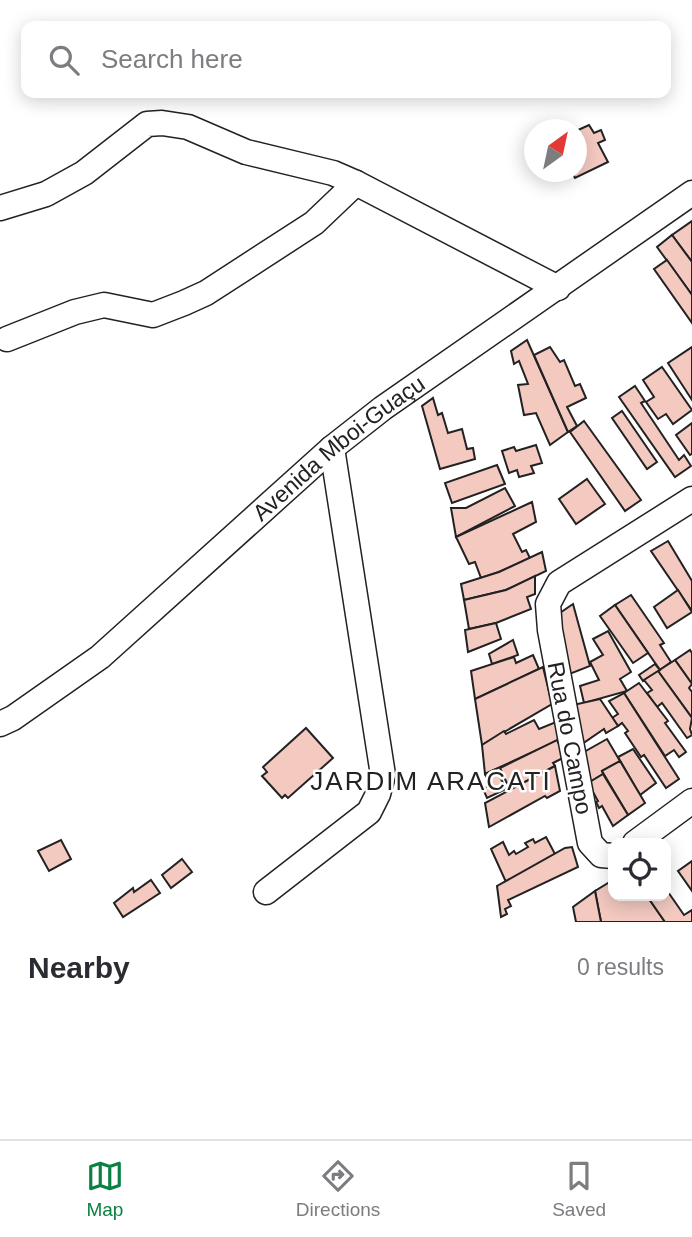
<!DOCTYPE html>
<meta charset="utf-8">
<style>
:root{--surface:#fff;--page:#f7f7f7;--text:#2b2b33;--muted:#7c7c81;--line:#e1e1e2;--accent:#0b8043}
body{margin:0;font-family:Helvetica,sans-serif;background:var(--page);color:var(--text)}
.controls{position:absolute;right:21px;bottom:21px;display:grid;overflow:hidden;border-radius:14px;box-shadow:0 4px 18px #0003}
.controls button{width:63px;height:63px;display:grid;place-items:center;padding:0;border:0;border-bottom:2px solid var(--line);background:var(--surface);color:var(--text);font:35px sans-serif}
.compass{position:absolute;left:524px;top:119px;width:63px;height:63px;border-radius:50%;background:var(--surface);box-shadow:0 4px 18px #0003;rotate:33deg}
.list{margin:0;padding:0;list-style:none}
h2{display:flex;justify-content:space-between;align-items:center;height:91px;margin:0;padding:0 28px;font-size:30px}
h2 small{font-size:23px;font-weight:400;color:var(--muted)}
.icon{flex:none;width:38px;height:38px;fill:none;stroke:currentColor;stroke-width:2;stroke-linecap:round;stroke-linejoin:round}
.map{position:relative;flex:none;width:692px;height:922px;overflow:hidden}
.search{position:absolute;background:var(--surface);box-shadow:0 4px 18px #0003;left:21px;right:21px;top:21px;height:77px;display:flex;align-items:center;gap:18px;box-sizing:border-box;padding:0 24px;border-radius:14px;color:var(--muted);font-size:26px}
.sheet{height:217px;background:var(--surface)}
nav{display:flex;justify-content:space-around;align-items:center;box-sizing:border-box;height:98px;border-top:2px solid var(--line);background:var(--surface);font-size:19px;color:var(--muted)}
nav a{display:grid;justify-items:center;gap:4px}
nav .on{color:var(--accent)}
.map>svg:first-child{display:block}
.building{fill:#f3c9c0;stroke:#222;stroke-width:2}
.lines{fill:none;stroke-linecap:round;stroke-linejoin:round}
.street-casing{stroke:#222;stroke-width:27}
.street{stroke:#fff;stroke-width:24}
.labels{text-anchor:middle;stroke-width:5;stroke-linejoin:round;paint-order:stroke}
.street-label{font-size:23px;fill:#222;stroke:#fff}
.quarter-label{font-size:26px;letter-spacing:2px;fill:#222;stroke:#fff}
</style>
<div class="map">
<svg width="692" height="922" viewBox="0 0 692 922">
<rect width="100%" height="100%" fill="#fff"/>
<!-- building -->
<g class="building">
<path d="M589 125 594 133 601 130 605 140 598 143 608 162 575 178 572 172H576V131Z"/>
<path d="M692 221V262L672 235Z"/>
<path d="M672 235 692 262V295L657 247Z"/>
<path d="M667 260 692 295V323L654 269Z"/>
<path d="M527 340 568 432 550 445 536 413 524 415 518 385 528 384 519 361 514 364 511 351Z"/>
<path d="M550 347 560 362 564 360 575 386 580 384 586 398 567 407 577 426 568 432 534 355Z"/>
<path d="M692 347V400L668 363Z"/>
<path d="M662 367 692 410 673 424 666 414 658 419 646 402 654 397 643 380Z"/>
<path d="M635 386 645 401 641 403 679 460 684 455 691 466 675 477 619 397Z"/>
<path d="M433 398 438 415 442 413 448 433 462 429 467 449 473 448 475 459 440 469 422 406Z"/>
<path d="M622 411 657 462 647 469 612 418Z"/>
<path d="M584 421 641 500 625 511 570 432Z"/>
<path d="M692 423V454L690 455 676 435Z"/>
<path d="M536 445 542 463 531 466 534 473 519 477 517 470 509 473 502 451 514 447 516 451Z"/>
<path d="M497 465 505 484 452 503 445 483Z"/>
<path d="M587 479 605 504 576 524 559 499Z"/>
<path d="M505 488 515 506 456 537 451 508H466Z"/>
<path d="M532 502 536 522 513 534 522 552 526 550 530 558 499 572 481 578 475 562 469 564 456 537Z"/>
<path d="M668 541 692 581V611L651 551Z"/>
<path d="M542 552 546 571 506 590 464 600 461 584 499 572Z"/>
<path d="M535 576V594L527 597 531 609 496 623 469 629 464 600 506 590Z"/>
<path d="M678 590 692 612 667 628 654 607Z"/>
<path d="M631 595 664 643 660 645 671 662 660 670 615 605Z"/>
<path d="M573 604 590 666 567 675 554 617Z"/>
<path d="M615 605 648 653 633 663 600 616Z"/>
<path d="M496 623 501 639 468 652 465 630Z"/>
<path d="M608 631 631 672 620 679 627 691 584 703 580 686 599 680 590 662 603 655 593 639Z"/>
<path d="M513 640 518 655 492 664 489 654Z"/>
<path d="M690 650 692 653V684L675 660Z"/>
<path d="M533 655 539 669 475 699 471 671 514 657 516 663Z"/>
<path d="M675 660 692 684 689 688 692 692V718L658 671Z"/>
<path d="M655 664 660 670 643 681 639 675Z"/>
<path d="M543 667 552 704 482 745 475 699Z"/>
<path d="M658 671 692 718 690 729 692 735 687 738 662 703 657 707 647 693 652 690 644 680Z"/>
<path d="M639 683 668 721 665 723 686 752 679 757 674 750 665 756 624 693Z"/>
<path d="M624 693 679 779 666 788 644 755 641 757 625 733 628 731 622 723 618 726 612 718 618 714 609 701Z"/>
<path d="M600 699 618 726 606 733 604 729 582 744 573 705Z"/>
<path d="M534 720 539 729 556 722 561 739 485 774 482 745 504 731 506 734Z"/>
<path d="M306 728 333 758 288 798 285 795 282 798 262 776 267 772 263 767Z"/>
<path d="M607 739 620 761 602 771 603 774 588 783 584 752Z"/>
<path d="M557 740 565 757 553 763 555 766 510 790 500 768Z"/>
<path d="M633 749 656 783 640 795 618 757Z"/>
<path d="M620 761 645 803 628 815 602 771Z"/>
<path d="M555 766 560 791 547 798 545 796 489 827 485 803Z"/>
<path d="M496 769 506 789 487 798 483 789 490 785 485 774Z"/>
<path d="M603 774 628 815 613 826 602 806 599 808 596 802 598 801 588 783Z"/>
<path d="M546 837 555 854 506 882 491 849 503 842 509 855 514 851 516 854 528 847 525 843 533 839 535 843Z"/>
<path d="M61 840 71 859 49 871 38 851Z"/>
<path d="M572 847 578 867 508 900 511 906 505 909 507 914 501 917 497 886 565 848Z"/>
<path d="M182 859 192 872 171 888 162 875Z"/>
<path d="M692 861V891L678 871Z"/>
<path d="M151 880 160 893 123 917 114 903 133 888 134 892Z"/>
<path d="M613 880V896H647L665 922H601L595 891Z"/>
<path d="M666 889 684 915 692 910V922H665L647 896H666Z"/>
<path d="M595 891 601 922H576L573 907Z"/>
</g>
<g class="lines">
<!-- street casing -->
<g class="street-casing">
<g id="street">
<path d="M0 208 46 194 84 173 147 124 162 123 188 127 246 152 333 173 356 183 558 288"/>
<path d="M7 339 75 312 104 305 153 315 184 303 206 293 314 223 356 183"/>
<path id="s1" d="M0 724 13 718 100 657 332 448 383 408 692 193"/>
<path d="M635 843 692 801"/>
<path d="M613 856 601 855 590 843 550 630 548 604 559 583 692 499"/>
<path d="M266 892 369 812 378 794 383 775 332 448"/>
</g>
</g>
<!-- street -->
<use href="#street" class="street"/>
</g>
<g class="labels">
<!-- street labels -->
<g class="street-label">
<text dy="8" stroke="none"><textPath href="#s1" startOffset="438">Avenida Mboi-Guaçu</textPath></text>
<text transform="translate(570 738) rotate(79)" y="8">Rua do Campo</text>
</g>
<!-- quarter labels -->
<g class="quarter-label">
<text x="431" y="790">JARDIM ARACATI</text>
</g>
</g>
</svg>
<div class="controls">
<button><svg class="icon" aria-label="locate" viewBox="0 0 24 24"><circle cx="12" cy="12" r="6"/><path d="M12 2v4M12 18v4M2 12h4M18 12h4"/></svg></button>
</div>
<svg class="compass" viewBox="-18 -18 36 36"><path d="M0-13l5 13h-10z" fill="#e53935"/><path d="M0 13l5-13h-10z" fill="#7c7c81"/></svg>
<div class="search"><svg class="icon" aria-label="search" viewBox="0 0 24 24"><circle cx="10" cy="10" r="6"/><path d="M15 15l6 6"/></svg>Search here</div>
</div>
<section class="sheet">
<h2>Nearby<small>0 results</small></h2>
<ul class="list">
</ul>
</section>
<nav>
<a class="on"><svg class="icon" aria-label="map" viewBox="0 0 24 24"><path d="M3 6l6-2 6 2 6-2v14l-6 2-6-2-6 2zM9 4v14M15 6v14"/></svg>Map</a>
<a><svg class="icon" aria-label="directions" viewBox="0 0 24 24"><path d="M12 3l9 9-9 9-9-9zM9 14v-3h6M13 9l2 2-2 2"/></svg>Directions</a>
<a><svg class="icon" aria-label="saved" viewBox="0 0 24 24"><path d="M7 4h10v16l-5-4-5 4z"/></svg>Saved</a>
</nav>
